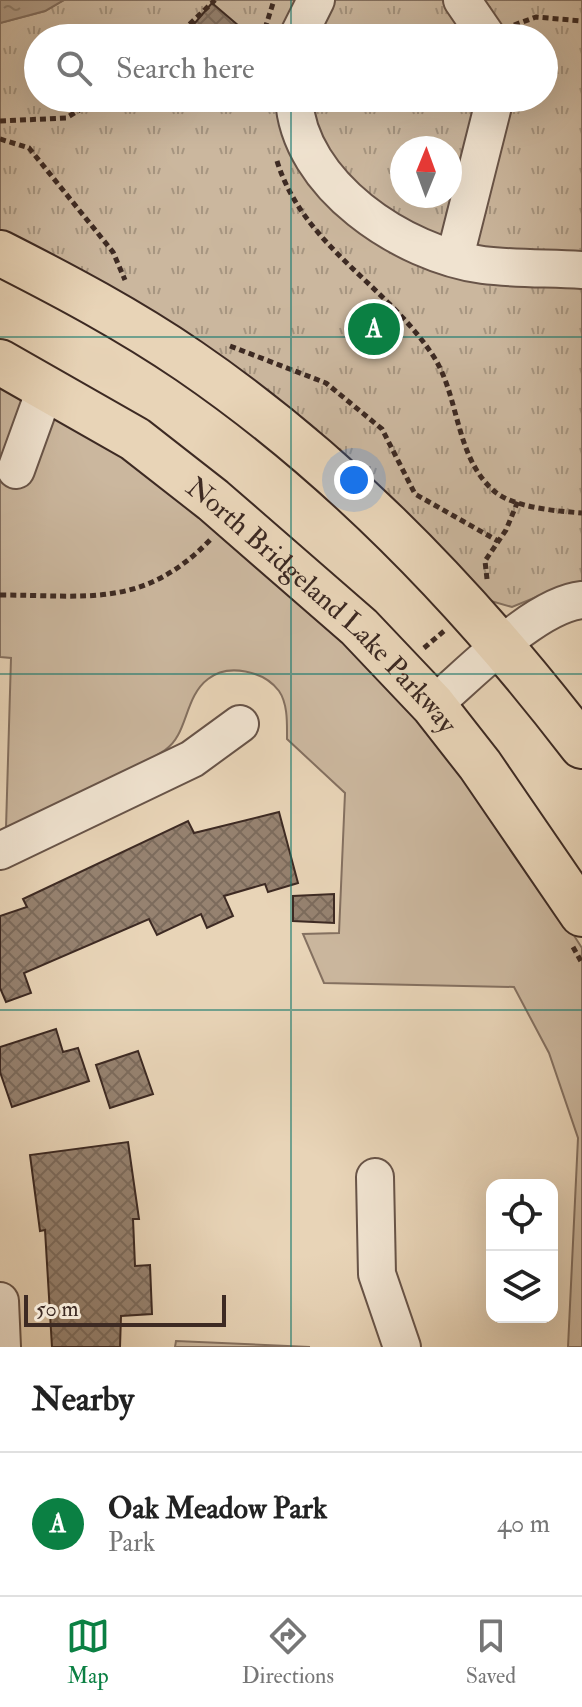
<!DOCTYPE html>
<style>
:root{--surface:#fff;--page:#f2f2f2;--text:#222;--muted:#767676;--line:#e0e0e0;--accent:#0b8043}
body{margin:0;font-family:"IM FELL Double Pica",serif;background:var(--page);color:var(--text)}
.controls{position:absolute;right:24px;bottom:24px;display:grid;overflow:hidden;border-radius:16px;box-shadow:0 8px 32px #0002}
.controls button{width:72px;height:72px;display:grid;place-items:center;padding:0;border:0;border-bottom:2px solid var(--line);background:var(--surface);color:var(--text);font:40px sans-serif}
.compass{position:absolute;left:390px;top:136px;width:72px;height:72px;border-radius:50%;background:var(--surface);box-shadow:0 8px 32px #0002;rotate:1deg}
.scale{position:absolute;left:24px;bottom:20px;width:202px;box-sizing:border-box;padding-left:8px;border:4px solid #3d2a23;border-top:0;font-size:22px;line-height:28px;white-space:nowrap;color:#3d2a23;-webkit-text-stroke:6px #f0e3d0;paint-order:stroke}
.you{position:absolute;left:354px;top:480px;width:28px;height:28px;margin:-20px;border:6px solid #fff;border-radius:50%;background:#1a73e8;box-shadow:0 0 0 12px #1a73e833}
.badge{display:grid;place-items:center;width:52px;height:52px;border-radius:50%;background:var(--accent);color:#fff;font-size:26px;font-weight:700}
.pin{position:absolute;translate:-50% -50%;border:4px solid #fff;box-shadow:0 2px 8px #0006}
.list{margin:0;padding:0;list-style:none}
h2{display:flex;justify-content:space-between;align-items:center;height:104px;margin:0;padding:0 32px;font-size:34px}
h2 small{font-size:26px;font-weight:400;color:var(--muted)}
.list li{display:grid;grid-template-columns:52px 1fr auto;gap:24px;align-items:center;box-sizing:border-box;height:144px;padding:0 32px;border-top:2px solid var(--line)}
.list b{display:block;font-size:30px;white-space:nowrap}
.list p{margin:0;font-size:26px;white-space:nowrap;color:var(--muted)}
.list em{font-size:26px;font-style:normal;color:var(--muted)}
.icon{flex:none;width:44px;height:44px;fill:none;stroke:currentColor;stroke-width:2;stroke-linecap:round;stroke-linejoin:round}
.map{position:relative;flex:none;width:582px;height:1347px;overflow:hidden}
.search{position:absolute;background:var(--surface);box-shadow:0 8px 32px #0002;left:24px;right:24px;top:24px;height:88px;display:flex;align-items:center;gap:20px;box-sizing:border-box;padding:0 28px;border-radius:44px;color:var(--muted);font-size:30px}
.sheet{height:248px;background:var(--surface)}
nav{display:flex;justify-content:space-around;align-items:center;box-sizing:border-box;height:112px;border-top:2px solid var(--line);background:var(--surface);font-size:22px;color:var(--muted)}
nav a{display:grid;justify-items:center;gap:4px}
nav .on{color:var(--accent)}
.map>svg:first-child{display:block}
.grass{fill:#cbb79e;stroke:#847060;stroke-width:2}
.park{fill:url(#park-tufts);stroke:#847060;stroke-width:2;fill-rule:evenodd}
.water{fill:url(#water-ripples);stroke:#816d5e;stroke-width:2}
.building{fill:url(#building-cross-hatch);stroke:#3d2a23;stroke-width:2}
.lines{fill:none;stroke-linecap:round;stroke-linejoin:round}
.minor-casing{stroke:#685448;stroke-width:40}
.major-casing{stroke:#3d2a23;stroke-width:48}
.path{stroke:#3d2a23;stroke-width:5;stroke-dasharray:6 4;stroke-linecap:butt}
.minor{stroke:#f0e3d0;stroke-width:36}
.major{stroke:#e8d4b7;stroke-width:44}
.grid{fill:none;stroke:#0f766e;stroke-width:2;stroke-opacity:0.55}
.labels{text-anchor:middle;stroke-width:6;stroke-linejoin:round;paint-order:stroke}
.street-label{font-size:28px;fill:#3d2a23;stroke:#f0e3d0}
</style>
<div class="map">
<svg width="582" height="1347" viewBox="0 0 582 1347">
<defs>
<pattern id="park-tufts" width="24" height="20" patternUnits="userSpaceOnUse" patternTransform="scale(2)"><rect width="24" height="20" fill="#cbb79e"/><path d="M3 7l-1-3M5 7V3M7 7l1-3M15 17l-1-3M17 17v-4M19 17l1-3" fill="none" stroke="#a69580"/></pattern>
<pattern id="water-ripples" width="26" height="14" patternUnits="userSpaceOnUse" patternTransform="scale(2)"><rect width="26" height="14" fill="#ae9a85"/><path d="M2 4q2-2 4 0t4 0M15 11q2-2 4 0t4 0" fill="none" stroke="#8f7e6c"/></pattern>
<pattern id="building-cross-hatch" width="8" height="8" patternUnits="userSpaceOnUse" patternTransform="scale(2)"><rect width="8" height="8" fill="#968270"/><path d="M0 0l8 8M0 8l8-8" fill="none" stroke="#7c6b5c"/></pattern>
</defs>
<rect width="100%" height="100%" fill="#e8d4b7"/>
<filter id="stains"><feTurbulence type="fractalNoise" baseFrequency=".0025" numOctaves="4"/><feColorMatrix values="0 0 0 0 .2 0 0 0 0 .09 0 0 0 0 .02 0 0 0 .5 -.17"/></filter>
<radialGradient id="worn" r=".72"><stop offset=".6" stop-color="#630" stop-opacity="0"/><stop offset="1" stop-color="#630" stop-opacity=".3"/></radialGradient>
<!-- grass -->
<g class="grass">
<path d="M0 377 67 415 267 564 419 717 534 873 582 948V1347H568L578 1138 549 1053 514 987 324 983 303 934 339 933 345 793 287 739C287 724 288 704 279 691 264 671 228 663 208 679 184 697 188 735 165 750 116 782 59 803 6 828L11 658 0 657Z"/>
<path d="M176 1341 310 1347H175Z"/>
</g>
<!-- park -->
<path class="park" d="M64 0H582V584L561 587 512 607 484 599 0 234V23L45 11ZM38 38H544V98H38ZM402 148H450V196H402Z"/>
<!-- water -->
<path class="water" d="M0 0H64L45 11 0 23Z"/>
<!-- building -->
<g class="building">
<path d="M212 3 253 38H182Z"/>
<path d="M279 812 298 883 268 892 265 884 224 896 233 916 207 928 201 914 157 935 149 919 24 973 31 993 6 1002 0 988V916L27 907 23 899 188 821 194 833Z"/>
<path d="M334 894V923L293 921V896Z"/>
<path d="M56 1029 63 1052 78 1048 89 1081 12 1107 0 1072V1047Z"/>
<path d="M138 1051 153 1094 110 1108 96 1065Z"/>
<path d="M128 1142 139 1219H133L135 1266 150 1265 152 1314 121 1316 120 1347H52L45 1230 40 1231 30 1155Z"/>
</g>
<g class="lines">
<!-- minor casing -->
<g class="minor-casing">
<g id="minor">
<path d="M462 0 488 38"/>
<path d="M297 38 316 0"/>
<path d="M294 98C298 185 403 254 483 265 516 269 549 268 582 270"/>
<path d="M455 257 495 98"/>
<path d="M16 470 46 387"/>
<path d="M433 705C471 673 535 605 582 600"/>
<path d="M0 851 192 759 240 724"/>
<path d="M375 1177 377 1274 402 1347"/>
<path d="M0 1301 2 1347"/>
</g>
</g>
<!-- major casing -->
<g class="major-casing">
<g id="major">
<path d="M0 253C65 286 129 320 189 361 341 465 471 601 582 746"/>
<path id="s1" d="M0 362 135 439 213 500 359 627 433 705 480 765 582 914"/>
</g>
</g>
<!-- path -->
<g class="path">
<path d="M514 25 536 17 582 21"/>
<path d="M175 38 215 0"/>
<path d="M262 38 274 0"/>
<path d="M0 121 66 118 100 98"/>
<path d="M0 139 29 148 113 252 125 280"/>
<path d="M277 161C303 245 385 284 432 354 460 395 454 456 494 491 514 508 557 511 582 513"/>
<path d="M230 346 326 383 382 429 415 494 498 541"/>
<path d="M487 579 485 561 506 530 518 501"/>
<path d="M0 595C87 595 143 609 210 540"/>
<path d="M424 648 444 631"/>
<path d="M573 947 582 963"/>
</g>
<!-- minor -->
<use href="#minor" class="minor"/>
<!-- major -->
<use href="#major" class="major"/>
</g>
<!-- grid -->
<path class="grid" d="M291 0V38M291 98V1347M0 337H582M0 674H582M0 1010H582"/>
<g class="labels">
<!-- street labels -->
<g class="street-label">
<text dy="10" stroke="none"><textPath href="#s1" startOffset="406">North Bridgeland Lake Parkway</textPath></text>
</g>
</g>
<rect width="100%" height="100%" filter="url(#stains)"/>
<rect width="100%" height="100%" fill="url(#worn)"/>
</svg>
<div class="controls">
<button><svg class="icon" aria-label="locate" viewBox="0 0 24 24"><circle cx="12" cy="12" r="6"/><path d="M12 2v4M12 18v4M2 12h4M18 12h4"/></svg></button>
<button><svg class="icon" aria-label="layers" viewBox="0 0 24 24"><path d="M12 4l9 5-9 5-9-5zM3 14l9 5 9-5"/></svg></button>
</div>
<svg class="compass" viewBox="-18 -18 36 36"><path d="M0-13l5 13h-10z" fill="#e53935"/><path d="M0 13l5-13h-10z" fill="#767676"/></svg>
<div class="scale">50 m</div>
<div class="you"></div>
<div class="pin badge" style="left:374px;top:329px">A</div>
<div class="search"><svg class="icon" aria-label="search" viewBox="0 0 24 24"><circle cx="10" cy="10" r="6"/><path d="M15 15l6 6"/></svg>Search here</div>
</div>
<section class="sheet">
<h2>Nearby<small></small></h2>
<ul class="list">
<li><span class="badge">A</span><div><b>Oak Meadow Park</b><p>Park</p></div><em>40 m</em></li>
</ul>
</section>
<nav>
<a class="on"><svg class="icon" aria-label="map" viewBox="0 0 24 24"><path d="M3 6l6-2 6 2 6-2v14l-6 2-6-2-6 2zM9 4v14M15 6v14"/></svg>Map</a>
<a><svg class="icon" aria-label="directions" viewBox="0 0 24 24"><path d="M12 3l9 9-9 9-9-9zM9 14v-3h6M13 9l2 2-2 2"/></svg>Directions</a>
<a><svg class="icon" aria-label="saved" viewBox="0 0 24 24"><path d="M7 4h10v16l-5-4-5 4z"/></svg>Saved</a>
</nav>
